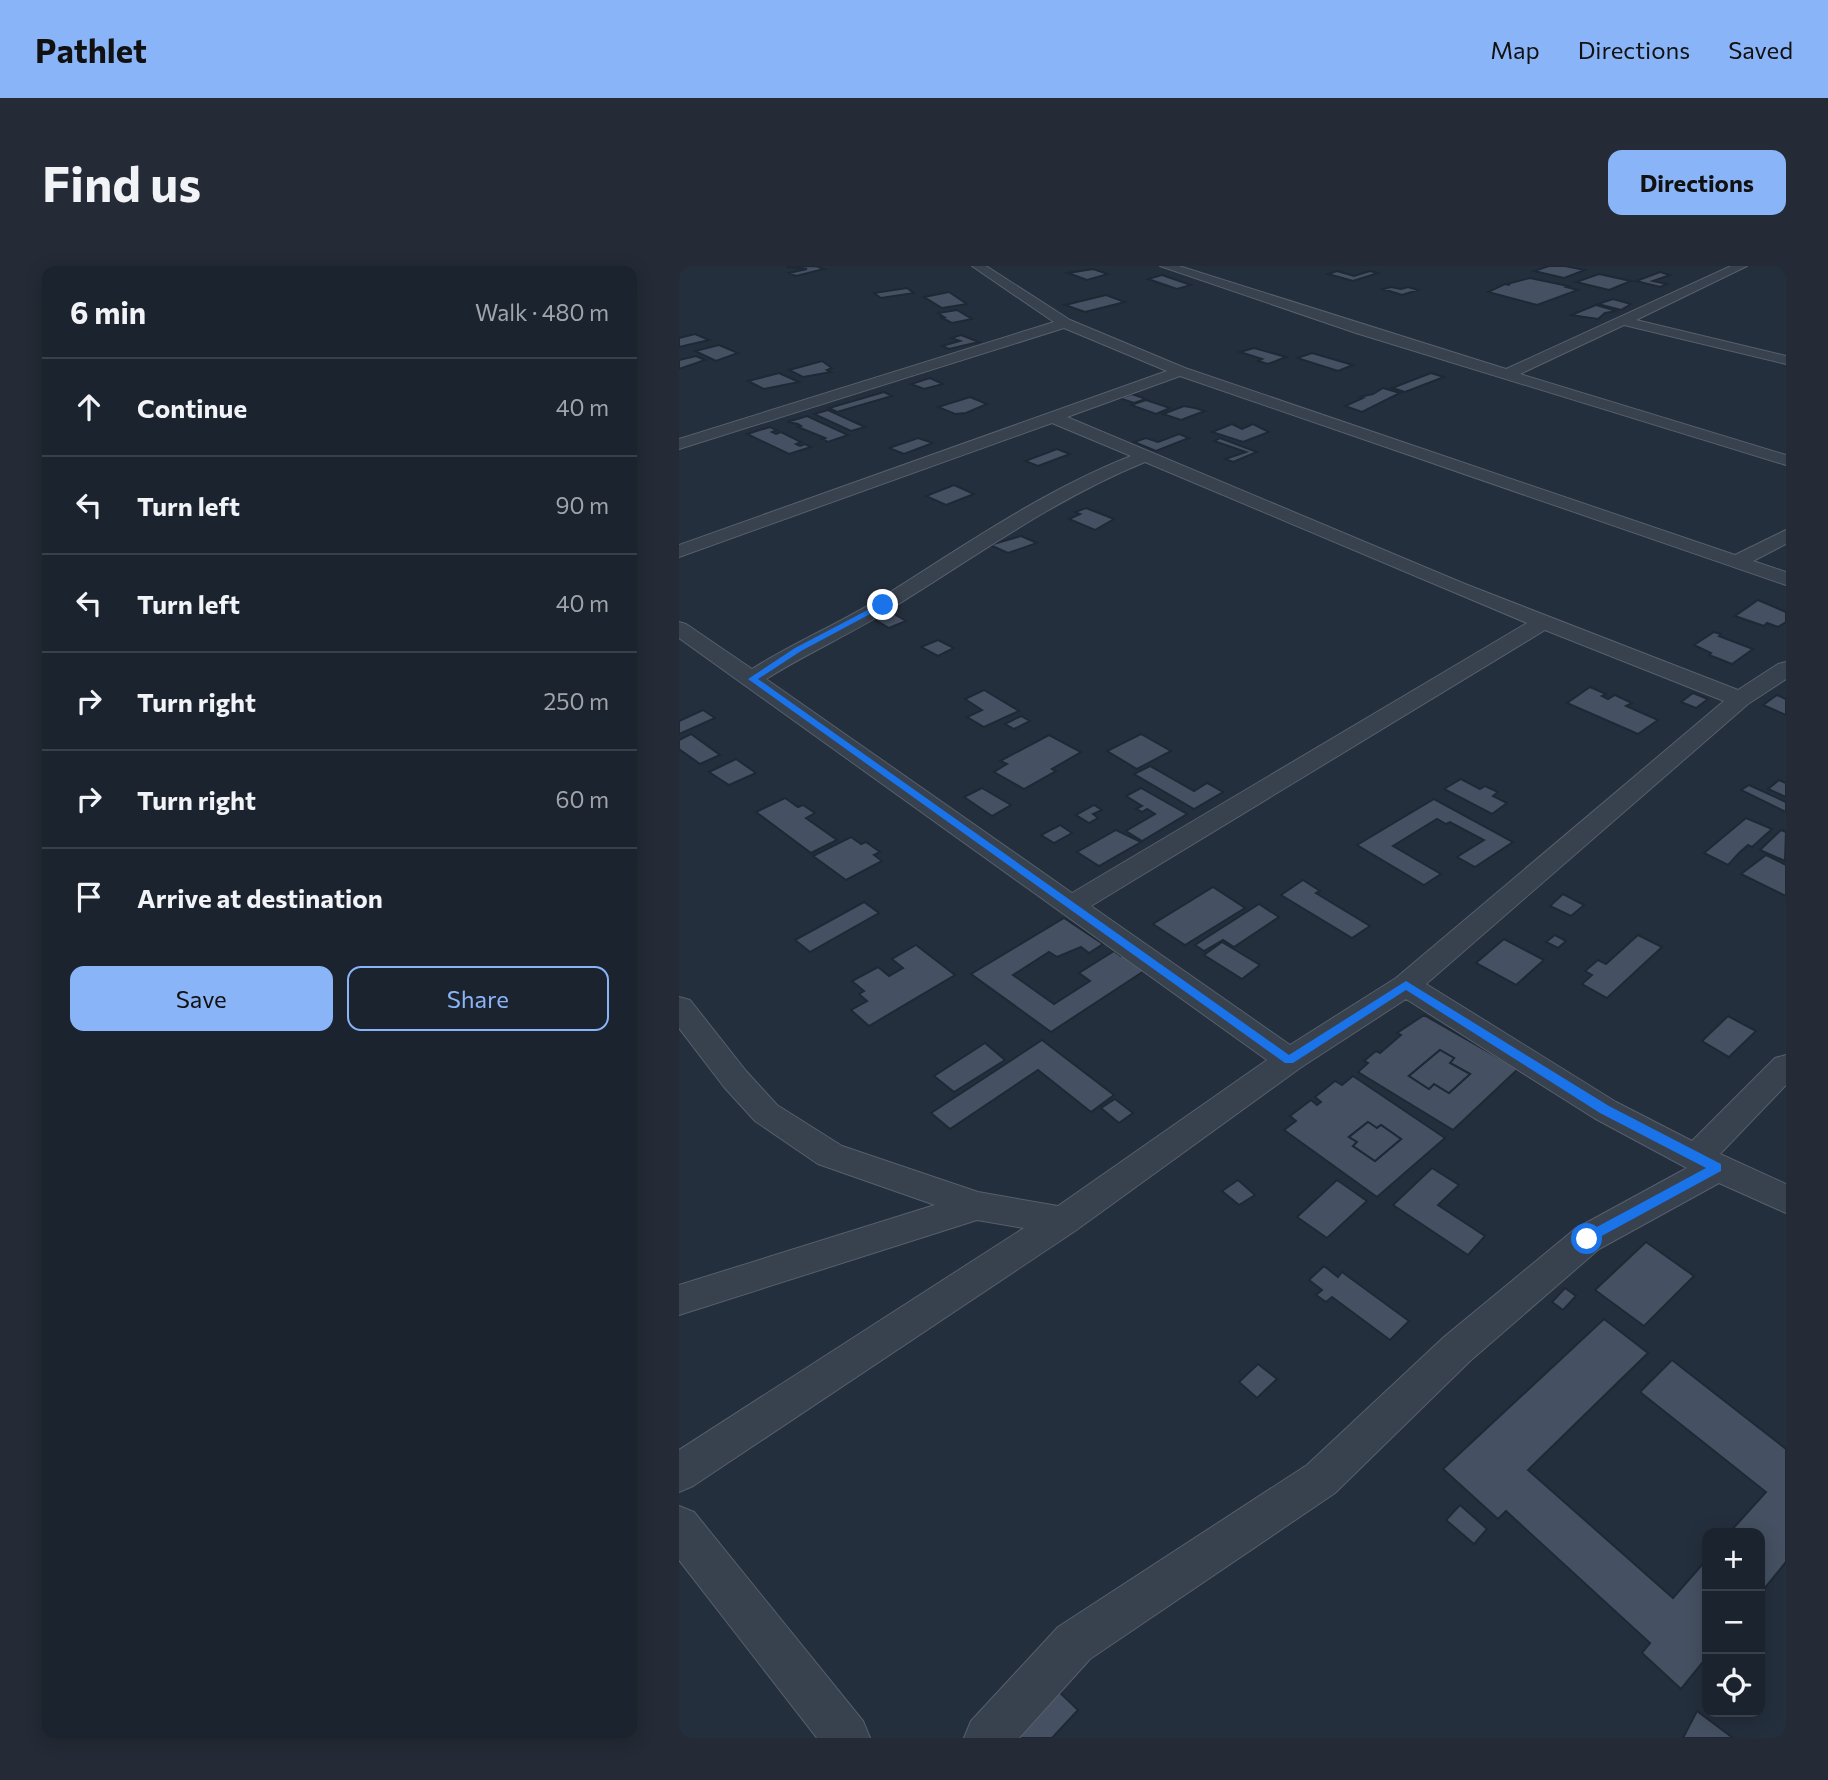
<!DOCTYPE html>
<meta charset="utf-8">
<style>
:root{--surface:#1b232e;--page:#242b36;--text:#f1f3f6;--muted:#a0a4aa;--line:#39404a;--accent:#8ab4f8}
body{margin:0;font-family:Commissioner,sans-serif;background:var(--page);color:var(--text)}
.controls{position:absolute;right:21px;bottom:21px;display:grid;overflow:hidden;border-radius:14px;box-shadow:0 4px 18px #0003}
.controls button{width:63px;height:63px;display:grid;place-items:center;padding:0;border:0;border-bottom:2px solid var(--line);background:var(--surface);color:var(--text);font:35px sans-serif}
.stop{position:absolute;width:21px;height:21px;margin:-16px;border:5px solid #1a73e8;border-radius:50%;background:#fff}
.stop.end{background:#1a73e8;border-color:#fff;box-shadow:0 2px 7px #0008}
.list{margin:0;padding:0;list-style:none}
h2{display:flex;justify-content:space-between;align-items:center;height:91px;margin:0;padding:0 28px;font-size:30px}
h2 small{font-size:23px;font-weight:400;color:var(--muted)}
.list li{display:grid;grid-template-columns:46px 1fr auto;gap:21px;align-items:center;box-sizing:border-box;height:98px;padding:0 28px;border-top:2px solid var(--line)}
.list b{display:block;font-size:26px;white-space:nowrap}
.list em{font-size:23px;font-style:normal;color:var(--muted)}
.actions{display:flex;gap:14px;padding:21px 28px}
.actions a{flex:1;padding:16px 0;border:2px solid var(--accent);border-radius:14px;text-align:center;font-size:24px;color:var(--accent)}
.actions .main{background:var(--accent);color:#111}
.icon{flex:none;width:38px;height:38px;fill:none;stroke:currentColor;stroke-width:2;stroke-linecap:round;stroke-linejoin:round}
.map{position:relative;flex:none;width:1107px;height:1472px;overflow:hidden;border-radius:14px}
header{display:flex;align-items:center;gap:42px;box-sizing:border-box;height:98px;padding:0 35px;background:var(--accent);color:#111}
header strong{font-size:33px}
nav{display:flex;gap:38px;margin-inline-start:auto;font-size:24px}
.intro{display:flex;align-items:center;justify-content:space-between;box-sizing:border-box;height:168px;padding:0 42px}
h1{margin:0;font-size:49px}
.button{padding:18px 32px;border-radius:14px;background:var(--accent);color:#111;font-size:24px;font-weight:700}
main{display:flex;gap:42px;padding:0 42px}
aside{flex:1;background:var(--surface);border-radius:14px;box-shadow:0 4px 18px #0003}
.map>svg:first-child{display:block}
.building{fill:#455162;stroke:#1f2835;stroke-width:2;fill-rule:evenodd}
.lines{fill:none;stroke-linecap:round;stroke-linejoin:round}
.minor-casing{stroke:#565f6c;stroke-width:2}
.minor{fill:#38414e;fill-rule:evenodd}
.route{fill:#1a73e8}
</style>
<header>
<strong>Pathlet</strong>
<nav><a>Map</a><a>Directions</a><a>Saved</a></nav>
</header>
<div class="intro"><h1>Find us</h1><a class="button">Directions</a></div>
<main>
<aside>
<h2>6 min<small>Walk · 480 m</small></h2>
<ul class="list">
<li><svg class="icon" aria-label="ahead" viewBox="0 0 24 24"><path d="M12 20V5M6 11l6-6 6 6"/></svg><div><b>Continue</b></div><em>40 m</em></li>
<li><svg class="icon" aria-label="left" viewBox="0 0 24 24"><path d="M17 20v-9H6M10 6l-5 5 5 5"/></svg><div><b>Turn left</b></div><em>90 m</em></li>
<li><svg class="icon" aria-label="left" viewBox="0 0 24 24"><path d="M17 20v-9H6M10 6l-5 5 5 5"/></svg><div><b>Turn left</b></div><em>40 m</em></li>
<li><svg class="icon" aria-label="right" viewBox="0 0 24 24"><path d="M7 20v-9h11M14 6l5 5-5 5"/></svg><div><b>Turn right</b></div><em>250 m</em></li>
<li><svg class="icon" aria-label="right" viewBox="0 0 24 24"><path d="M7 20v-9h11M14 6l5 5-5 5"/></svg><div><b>Turn right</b></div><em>60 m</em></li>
<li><svg class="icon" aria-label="arrive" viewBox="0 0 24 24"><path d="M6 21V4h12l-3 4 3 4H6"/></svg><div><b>Arrive at destination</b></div></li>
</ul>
<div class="actions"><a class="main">Save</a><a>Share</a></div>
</aside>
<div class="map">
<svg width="1107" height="1472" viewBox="0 0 1107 1472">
<rect width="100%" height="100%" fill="#242f3e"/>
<!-- building -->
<g class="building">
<path d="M137 0 145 3 117 10 110 7 128 3 107 1Z"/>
<path d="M870 0H886L906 4 885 12 855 5Z"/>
<path d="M414 3 429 8 408 14 389 7Z"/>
<path d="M658 5 675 10 691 5 699 7 674 15 649 8Z"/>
<path d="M981 6 991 9 974 15 988 18 981 21 957 15Z"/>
<path d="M920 8 952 15 930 24 897 16Z"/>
<path d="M483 9 512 19 498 23 469 13Z"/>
<path d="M851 12 889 20 887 21 899 24 858 39 809 26 826 18 831 19 828 18Z"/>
<path d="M712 21 722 23 729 21 739 24 723 29 704 23Z"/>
<path d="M228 22 235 27 202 32 195 27Z"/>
<path d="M270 26 288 38 263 42 245 31Z"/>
<path d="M427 29 446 36 406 46 386 39Z"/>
<path d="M934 33 952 38 942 44 919 38Z"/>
<path d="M917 39 938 45 926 47 919 53 892 49Z"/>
<path d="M278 44 293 53 273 57 261 51H265L259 47Z"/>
<path d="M16 68 30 74 0 81V72Z"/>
<path d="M282 69 300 76 270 83 263 80 281 75 272 72Z"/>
<path d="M40 79 59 87 37 95 16 85Z"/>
<path d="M575 82 607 91 589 98 579 95 583 93 561 86Z"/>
<path d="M633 87 674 99 659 105 618 92Z"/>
<path d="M17 90 26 94 0 103V94Z"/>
<path d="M143 95 153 102 148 104 152 106 124 111 110 104Z"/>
<path d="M100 107 120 116 85 123 69 115Z"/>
<path d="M752 107 765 111 726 126 713 122Z"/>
<path d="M251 112 264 118 245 123 232 118Z"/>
<path d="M704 122 721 127 683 146 666 140 684 132 680 131 694 128Z"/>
<path d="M205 126 213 130 158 146 150 142Z"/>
<path d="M453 128 467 133 455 137 440 132Z"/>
<path d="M291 131 308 138 287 147 276 148 259 141Z"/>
<path d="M467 134 491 142 477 148 452 139Z"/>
<path d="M505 140 516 142 526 145 502 154 484 148Z"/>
<path d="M149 144 186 161 172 165 135 148Z"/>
<path d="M128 150 169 169 149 176 143 173 146 172 119 161 122 160 119 158 108 156Z"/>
<path d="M553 158 563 163 574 158 590 166 564 176 533 166Z"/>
<path d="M91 161 98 164 93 166 97 168 102 166 122 176 117 178 121 180 126 178 132 181 110 188 68 168Z"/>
<path d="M500 168 510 172 477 185 455 176 467 172 479 176Z"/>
<path d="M239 172 254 177 225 188 210 182Z"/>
<path d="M541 172 578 186 554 196 546 193 567 186 535 175Z"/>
<path d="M378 183 391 188 359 200 346 195Z"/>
<path d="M275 219 295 228 267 239 247 230Z"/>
<path d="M407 242 435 253 416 264 390 253 401 248 396 246Z"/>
<path d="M342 270 358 277 329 287 311 279Z"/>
<path d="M1079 334 1107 346V356L1099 361 1088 357 1085 360 1056 350Z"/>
<path d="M205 342 227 355 210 362 188 349Z"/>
<path d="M1035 366 1042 368 1040 370 1074 383 1053 398 1030 389 1032 387 1015 379Z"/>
<path d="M259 374 275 382 259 390 242 381Z"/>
<path d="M911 421 927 428 923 430 929 433 936 429 953 437 947 440 979 454 959 468 888 437Z"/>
<path d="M305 424 340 445 305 461 288 451 303 444 286 433Z"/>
<path d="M1014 427 1029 433 1017 442 1002 436Z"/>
<path d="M1098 429 1107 433V449L1084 439Z"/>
<path d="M24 444 36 452 0 468V455Z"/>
<path d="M342 450 351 455 335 463 326 458Z"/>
<path d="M12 468 41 489 21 498 0 483V474Z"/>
<path d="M462 468 492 485 458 503 428 485Z"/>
<path d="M370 469 402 486 373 503 377 505 345 523 315 506 328 498 321 495Z"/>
<path d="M57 493 77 507 50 519 30 506Z"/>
<path d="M471 500 515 525 528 517 544 526 515 543 455 508Z"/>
<path d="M782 513 801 523 806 520 819 526 814 530 828 537 813 548 765 523Z"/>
<path d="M1100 514 1107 517V531L1089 523Z"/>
<path d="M1070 519 1107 536V546L1062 524Z"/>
<path d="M303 522 332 539 313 550 285 531Z"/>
<path d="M462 522 508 548 463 575 447 565 476 548 468 543 463 546 457 543 463 540 447 530Z"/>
<path d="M106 532 119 541 124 539 136 547 127 552 158 574 132 587 77 546Z"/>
<path d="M755 533 834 576 796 601 778 591 805 574 771 556 767 558 758 553 714 580 762 608 745 619 678 579Z"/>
<path d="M415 539 423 544 414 548 419 552 410 557 397 549Z"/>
<path d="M1067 552 1093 563 1073 581 1069 579 1061 586 1049 599 1025 587Z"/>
<path d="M381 559 393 567 375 577 362 569Z"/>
<path d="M437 564 462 576 420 600 398 586Z"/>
<path d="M1102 564 1107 566 1106 595 1081 584Z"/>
<path d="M172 571 182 578 187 576 201 586 195 589 203 595 167 614 134 590Z"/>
<path d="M1087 589 1107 599V630L1062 608Z"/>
<path d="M624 614 641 625 637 627 691 660 673 672 602 629Z"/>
<path d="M534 621 566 642 506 679 474 658Z"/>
<path d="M884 628 905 639 892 650 871 640Z"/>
<path d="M185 636 200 647 131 686 116 674Z"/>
<path d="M580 638 600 651 555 681 544 674 525 685 516 679Z"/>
<path d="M385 652 424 678 410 687 402 681 378 691 370 686 334 709 375 738 411 715 400 707 435 685 442 690 447 686 456 692 451 695 465 705 372 766 292 708Z"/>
<path d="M876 669 887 675 879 682 867 676Z"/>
<path d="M959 669 983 681 928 732 903 718 913 709 906 705 919 694 927 698Z"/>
<path d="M825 673 865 694 837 719 797 697Z"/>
<path d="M543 676 581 699 563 713 525 689Z"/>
<path d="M237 679 276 709 190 760 172 744 188 735 180 728 185 725 173 715 199 701 210 710 224 702 213 693Z"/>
<path d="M745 749 839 803 774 864 679 806 689 797 685 795 697 785 701 787 722 769 718 767ZM761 784 775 792 771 797 791 808 770 827 755 818 750 823 730 810Z"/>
<path d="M1049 750 1077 765 1050 791 1023 775Z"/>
<path d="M363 774 435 829 412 846 359 804 271 863 252 847Z"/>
<path d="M306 777 326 794 275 826 255 810Z"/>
<path d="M761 784 775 792 771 797 791 808 770 827 755 818 750 823 730 810Z"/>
<path d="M674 810 766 872 698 931 605 864 617 855 611 850 632 834 638 839 642 836 636 831 656 815 663 819ZM689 856 698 862 702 859 722 873 696 895 674 880 678 876 670 871Z"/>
<path d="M436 833 454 847 440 857 422 842Z"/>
<path d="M689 856 698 862 702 859 722 873 696 895 674 880 678 876 670 871Z"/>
<path d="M753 902 780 919 759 939 806 970 789 989 714 939Z"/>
<path d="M559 914 576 929 560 939 543 925Z"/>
<path d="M658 914 688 935 648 972 618 951Z"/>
<path d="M967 976 1015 1010 965 1060 916 1024Z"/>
<path d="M645 1000 659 1011 663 1006 730 1055 711 1074 653 1031 647 1036 637 1029 643 1024 630 1014Z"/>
<path d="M886 1022 897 1030 884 1044 873 1036Z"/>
<path d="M925 1053 969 1087 849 1204 994 1332 1028 1293V1391L1002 1423 963 1387 971 1377 827 1245 819 1253 764 1203Z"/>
<path d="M993 1094 1107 1183V1296L1081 1328V1267H1050L1087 1226 961 1126Z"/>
<path d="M579 1098 598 1113 578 1132 560 1116Z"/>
<path d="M781 1239 808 1263 795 1278 767 1254Z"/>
<path d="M374 1420 399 1444 373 1472H326Z"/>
<path d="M1018 1445 1054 1472H1004Z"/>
</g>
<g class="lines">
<!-- minor casing -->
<g class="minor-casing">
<g id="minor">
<path d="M293 0H307L391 54 506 102 1056 289 1107 264V278L1074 295 1107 306V319L501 110 388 151 786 318 1059 424 1099 398 1107 396V413L1069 438 747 718 937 836 1013 875 1096 792 1107 789V819L1041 888 1107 918V947L1040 917 920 983 791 1095 656 1227 411 1393 340 1472H285L292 1455 379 1361 628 1199 765 1071 896 963 1008 902 915 852 727 733 621 802 396 965 14 1220 0 1226V1184L345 962 298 954 0 1049V1019L256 939 139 898 76 855 45 821 0 762V731L11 734 67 805 98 839 163 880 299 926 379 940 588 794 0 372V356L7 358 73 403C114 377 159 358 200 333 282 282 361 226 452 190L373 157 0 291V279L488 105 385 62 0 183V173L375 56ZM466 196 848 357 393 627 87 413C128 387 172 368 213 342 296 291 375 233 466 196ZM866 364 1045 435 717 712 611 779 412 640Z"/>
<path d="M481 0H500L827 103 1052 0H1068L957 54 1107 90V98L945 59 841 108 1107 189V199L677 67Z"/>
<path d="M0 1240 15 1246 184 1455 191 1472H138L0 1294Z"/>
</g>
</g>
<!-- minor -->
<use href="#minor" class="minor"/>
</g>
<!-- route -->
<path class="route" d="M202 337 208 339 122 385 79 413 610 789 727 715 930 840 1042 898V905L908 978 901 973 903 969 1027 902 921 847 727 724 614 797H606L69 413 116 382Z"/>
</svg>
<div class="controls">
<button>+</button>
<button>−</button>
<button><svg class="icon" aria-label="locate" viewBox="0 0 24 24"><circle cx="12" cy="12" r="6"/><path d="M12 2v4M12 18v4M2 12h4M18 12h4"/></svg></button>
</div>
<div class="stop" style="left:908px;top:973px"></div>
<div class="stop end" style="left:204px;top:339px"></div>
</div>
</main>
